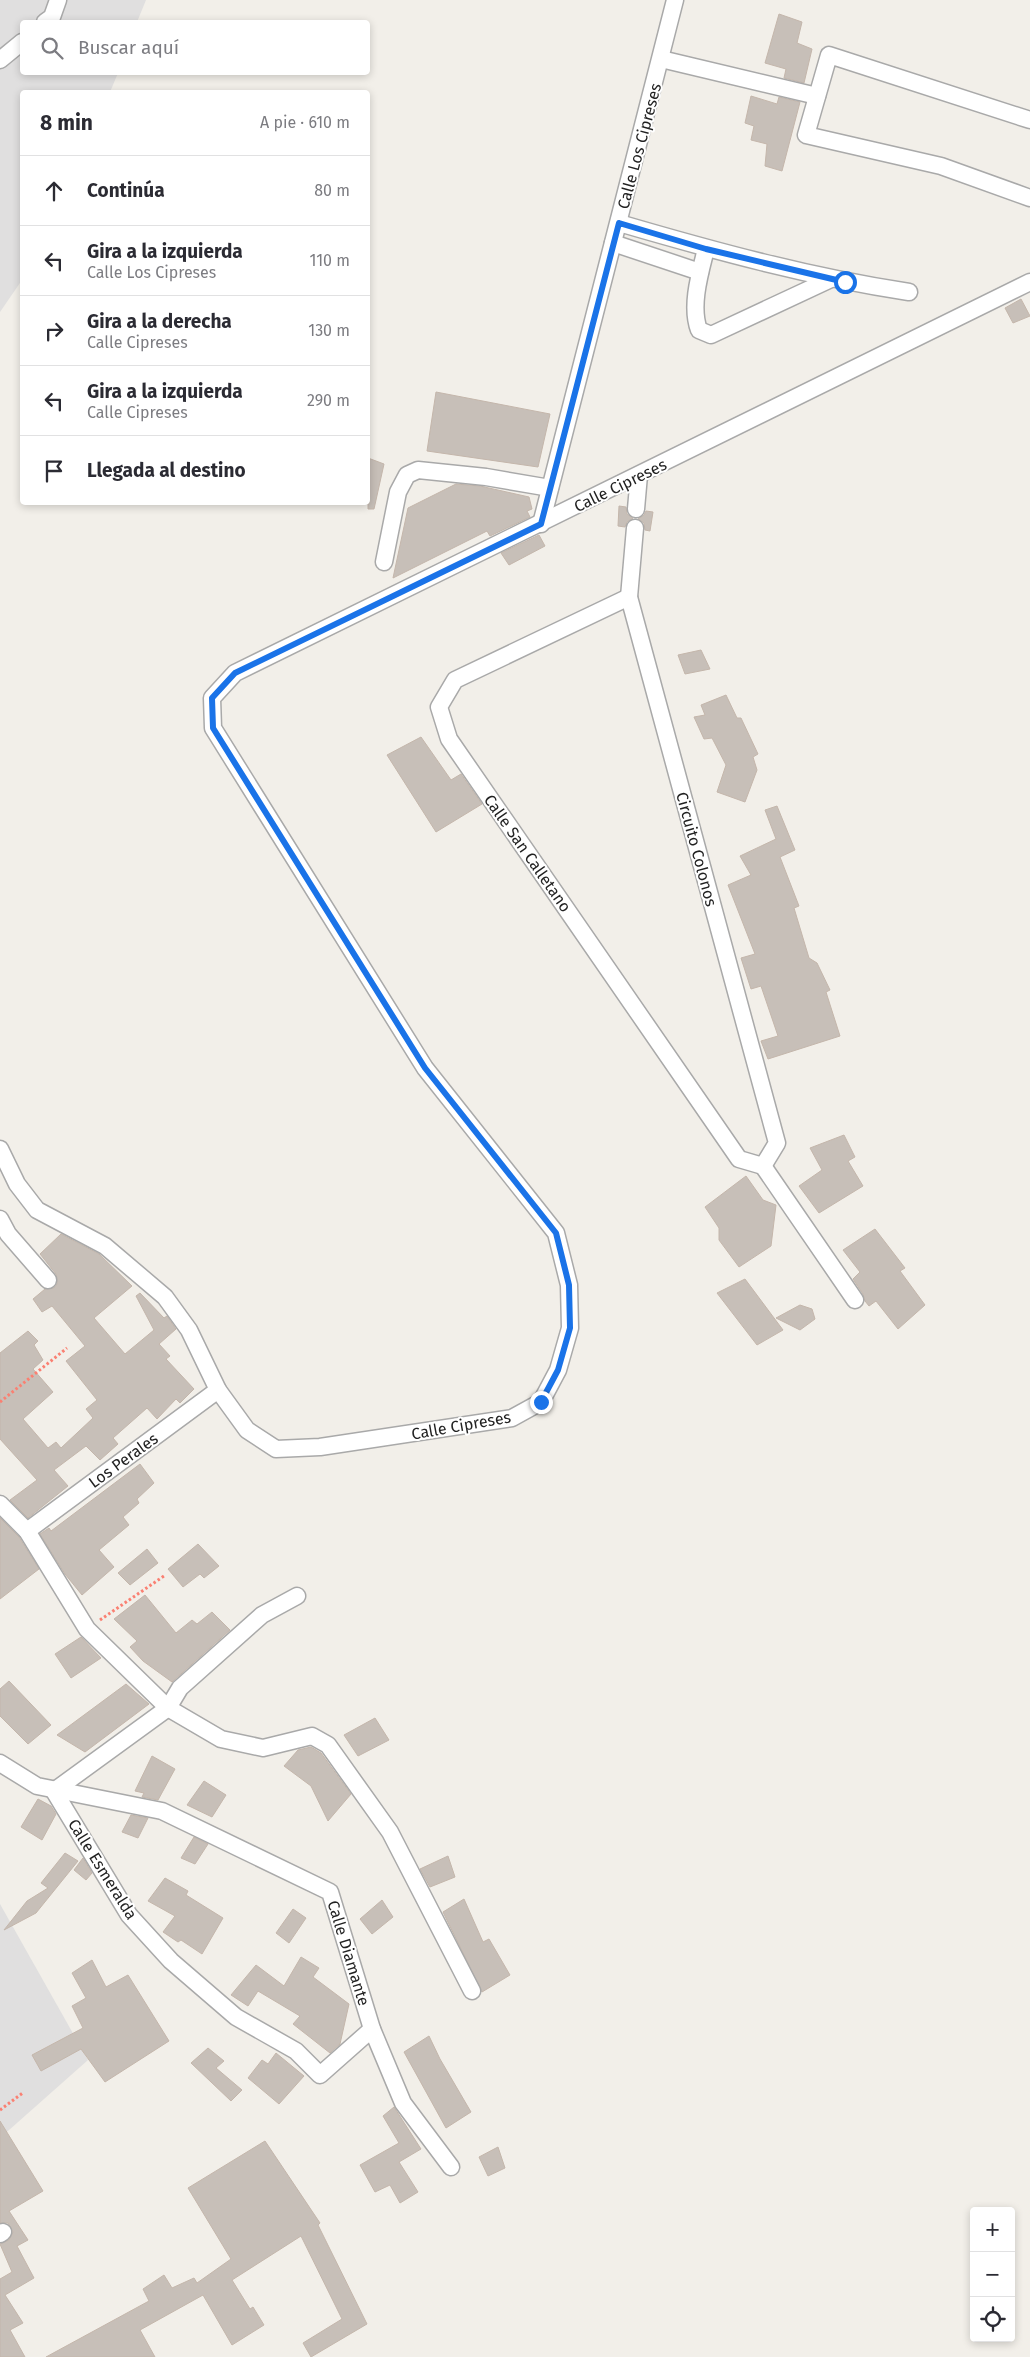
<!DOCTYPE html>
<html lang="es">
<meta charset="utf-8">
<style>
:root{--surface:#fff;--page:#f2f2f3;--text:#2b2b33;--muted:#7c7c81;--line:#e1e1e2}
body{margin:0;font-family:"Fira Sans",sans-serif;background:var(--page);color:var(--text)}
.controls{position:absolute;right:15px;bottom:15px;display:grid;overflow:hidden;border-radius:5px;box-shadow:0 2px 8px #0003}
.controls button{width:45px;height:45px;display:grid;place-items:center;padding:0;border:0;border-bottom:1px solid var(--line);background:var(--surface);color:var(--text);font:25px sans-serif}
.stop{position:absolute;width:15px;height:15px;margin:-11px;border:4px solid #1a73e8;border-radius:50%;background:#fff}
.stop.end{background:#1a73e8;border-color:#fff;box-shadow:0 1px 5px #0008}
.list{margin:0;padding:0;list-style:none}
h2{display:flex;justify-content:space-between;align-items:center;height:65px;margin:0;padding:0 20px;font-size:21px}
h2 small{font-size:16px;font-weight:400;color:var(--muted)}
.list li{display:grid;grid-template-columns:32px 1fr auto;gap:15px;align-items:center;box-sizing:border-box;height:70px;padding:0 20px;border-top:1px solid var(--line)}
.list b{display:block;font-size:19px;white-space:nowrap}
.list p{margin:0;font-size:16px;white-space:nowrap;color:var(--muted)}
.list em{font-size:16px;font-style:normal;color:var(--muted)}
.icon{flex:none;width:28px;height:28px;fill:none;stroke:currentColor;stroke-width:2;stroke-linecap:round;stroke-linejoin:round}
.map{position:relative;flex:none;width:1030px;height:2357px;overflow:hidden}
.search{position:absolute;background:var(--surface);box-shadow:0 2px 8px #0003;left:20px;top:20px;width:350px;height:55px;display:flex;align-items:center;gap:12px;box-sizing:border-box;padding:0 18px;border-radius:5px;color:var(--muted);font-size:19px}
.panel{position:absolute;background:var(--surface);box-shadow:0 2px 8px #0003;left:20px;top:90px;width:350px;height:415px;border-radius:5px}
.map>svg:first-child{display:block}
.residential{fill:#e0dfdf}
.building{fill:#c7bfb8;stroke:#c4b6ab}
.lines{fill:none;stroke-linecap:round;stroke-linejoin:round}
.minor-casing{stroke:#a9a9a9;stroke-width:19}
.path{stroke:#fa8072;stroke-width:3;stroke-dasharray:2.5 2.5;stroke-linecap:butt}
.minor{stroke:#fff;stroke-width:16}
.route{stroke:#1a73e8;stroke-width:6}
.labels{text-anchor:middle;stroke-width:4;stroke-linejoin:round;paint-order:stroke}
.street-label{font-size:16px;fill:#222;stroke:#fff}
</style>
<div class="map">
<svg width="1030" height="2357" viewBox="0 0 1030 2357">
<rect width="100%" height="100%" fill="#f2efe9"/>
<!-- residential -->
<g class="residential">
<path d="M0 0H146L137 22H22V72L118 73 110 92H22V280L0 312Z"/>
<path d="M0 1904 88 2060 0 2138Z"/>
</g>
<!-- building -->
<g class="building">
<path d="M779 14 802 22 797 43 812 49 804 83 784 78 786 69 765 63Z"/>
<path d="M751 96 777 104 779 97 800 102 782 171 765 166 767 144 751 140 754 126 745 123Z"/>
<path d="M1021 299 1030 316 1013 323 1005 308Z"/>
<path d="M436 392 550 414 538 467 427 451Z"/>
<path d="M368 458 384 464 374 509H368Z"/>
<path d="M456 484 480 486 529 497 532 509 527 511 530 517 490 536 487 531 393 578 408 508Z"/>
<path d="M619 506 626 507 627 514 633 518 627 522 625 527 618 526Z"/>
<path d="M646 511 653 512 650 531 645 530 644 523 638 519 644 515Z"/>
<path d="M539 535 545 546 509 565 501 553Z"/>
<path d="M701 650 710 669 685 674 678 655Z"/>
<path d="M726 695 737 718H741L758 754 753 757 757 770 745 802 717 792 726 765 712 738 704 739 694 717 705 715 701 705Z"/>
<path d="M421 737 451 780 461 774 482 804 436 832 387 755Z"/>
<path d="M777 806 795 850 780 857 799 906 794 908 809 958 817 963 830 990 826 992 840 1036 768 1059 761 1041 778 1036 761 986 751 989 741 958 755 954 728 885 751 875 740 856 776 839 765 810Z"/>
<path d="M844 1135 855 1157 848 1161 863 1186 819 1213 799 1186 822 1170 810 1148Z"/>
<path d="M746 1176 763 1200 776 1205 771 1246 739 1267 719 1240V1228L705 1207Z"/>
<path d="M875 1229 905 1268 900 1271 925 1305 898 1329 876 1301 869 1306 865 1301 863 1294 853 1279 860 1272 843 1250Z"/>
<path d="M61 1234 99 1254 132 1286 94 1318 125 1354 154 1330 136 1296 140 1293 164 1318 167 1316 176 1329 159 1344 170 1356 166 1359 194 1389 180 1403 176 1399 157 1419 147 1408 113 1438 118 1444 100 1460 86 1446 54 1470 68 1486 28 1518 10 1500 37 1480 0 1439V1353L28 1331 38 1341 34 1345 43 1360 33 1369 53 1392 23 1419 48 1448 56 1442 61 1448 93 1418 86 1409 97 1400 66 1361 85 1346 52 1306 42 1312 33 1299 45 1289 54 1288 57 1284 56 1274 40 1254Z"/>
<path d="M745 1279 783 1330 757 1345 717 1293Z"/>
<path d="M800 1305 812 1309 815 1319 800 1330 776 1318Z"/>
<path d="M140 1464 154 1483 137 1499 139 1503 123 1517 129 1525 99 1550 114 1567 82 1595 65 1574 40 1534 49 1528 51 1531Z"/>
<path d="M0 1518 19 1537 39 1569 0 1599Z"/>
<path d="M198 1544 219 1566 204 1578 200 1574 183 1587 168 1569Z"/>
<path d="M147 1549 158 1563 130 1585 118 1573Z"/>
<path d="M145 1595 176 1633 192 1620 197 1624 212 1612 230 1630 172 1682 143 1661 130 1647 137 1641 114 1619Z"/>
<path d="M81 1637 101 1658 71 1678 55 1654Z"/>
<path d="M9 1681 51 1725 28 1744 0 1716V1689Z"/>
<path d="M126 1684 149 1704 85 1752 57 1735Z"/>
<path d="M375 1718 389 1740 358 1756 344 1735Z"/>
<path d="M311 1747 321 1753 351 1794 328 1821 311 1786 284 1766 298 1750Z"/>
<path d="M152 1756 175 1769 158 1800 142 1797 144 1793 135 1791Z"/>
<path d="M204 1781 226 1795 212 1817 187 1805Z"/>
<path d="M38 1799 51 1806 56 1814 42 1840 21 1827Z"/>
<path d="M131 1815 148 1818 138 1838 122 1832Z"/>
<path d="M194 1837 208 1844 195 1864 181 1858Z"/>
<path d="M65 1853 78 1861 36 1913 4 1930 27 1901 48 1888 41 1883Z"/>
<path d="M448 1856 455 1877 430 1887 420 1869Z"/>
<path d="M83 1858 92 1873 86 1880 74 1870Z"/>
<path d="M165 1878 188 1891 186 1895 223 1918 202 1954 181 1940 178 1942 163 1932 175 1916 148 1901Z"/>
<path d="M464 1899 483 1942 489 1939 510 1975 482 1992 443 1912Z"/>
<path d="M382 1900 393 1917 372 1934 360 1919Z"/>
<path d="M293 1909 306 1918 289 1943 276 1933Z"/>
<path d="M301 1957 319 1968 313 1977 349 2004 340 2044 330 2053 293 2024 300 2016 258 1991 248 2006 231 1995 256 1965 284 1986Z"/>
<path d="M92 1960 106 1987 128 1975 169 2041 105 2082 81 2049 41 2071 32 2055 83 2028 72 2006 86 1998 72 1973Z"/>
<path d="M429 2036 440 2059 471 2112 446 2128 404 2052Z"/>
<path d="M208 2048 224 2061 216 2068 242 2090 231 2101 191 2063Z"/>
<path d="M276 2053 304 2076 279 2104 248 2078 262 2060 268 2064Z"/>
<path d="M394 2107 421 2149 399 2162 418 2192 400 2203 390 2185 375 2192 360 2165 399 2143 383 2116Z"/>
<path d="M0 2121 43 2191 9 2211 28 2240 17 2246 34 2278 5 2295 23 2323 10 2330 25 2357H0V2279L12 2272 0 2244 9 2240 13 2232 8 2223H0Z"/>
<path d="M265 2141 320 2223 318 2225 367 2324 311 2357 303 2343 342 2319 301 2236 232 2280 250 2309 253 2307 264 2325 232 2345 203 2295 140 2330 155 2357H46L149 2301 143 2289 164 2275 172 2288 194 2278 197 2283 231 2259 188 2188Z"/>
<path d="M498 2147 505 2168 488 2176 479 2157Z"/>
</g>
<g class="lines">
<!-- minor casing -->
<g class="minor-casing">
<g id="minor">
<path d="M45 22 52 17 58 0"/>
<path d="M661 59 817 96"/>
<path d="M0 60 22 42"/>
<path d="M1030 120 829 55 806 135 941 166 1030 198"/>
<path d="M619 223C715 251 810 277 909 292"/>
<path d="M613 243 700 272"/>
<path d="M706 249C700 273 690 306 699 330L711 335 831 279"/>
<path d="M636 509 639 475"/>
<path d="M541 524 675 0"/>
<path d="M635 528 629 597 777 1143 763 1166"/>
<path d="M384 562 398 492 407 475 418 470 486 477 550 488"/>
<path d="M629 597 455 680 439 707 449 739 739 1159 763 1166"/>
<path d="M0 1149 17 1184 37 1210 105 1246 165 1297 189 1330 218 1390 247 1430 276 1449 320 1447 512 1418 541 1402 558 1370 570 1328 569 1285 556 1233 425 1068 213 728 212 698 235 673 1030 282"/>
<path d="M763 1166 855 1300"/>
<path d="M0 1219 8 1234 48 1280"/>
<path d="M0 1504 27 1531 87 1629 168 1708 221 1739 263 1748 312 1736 328 1745 390 1832 472 1991"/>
<path d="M27 1531 218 1390"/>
<path d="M0 1763 37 1786 162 1811 330 1892 372 2029 403 2103 451 2167"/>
<path d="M54 1791 129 1915 171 1961 236 2017 296 2051 320 2075 372 2029"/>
<path d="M54 1791 168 1708 180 1688 262 1615 297 1596"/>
<path d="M0 2234 3 2232"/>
</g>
</g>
<!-- path -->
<g class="path">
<path d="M0 1402 67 1348"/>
<path d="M100 1620 164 1576"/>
<path d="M0 2110 24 2092"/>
</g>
<!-- minor -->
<use href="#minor" class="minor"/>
</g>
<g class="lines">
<!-- route -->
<path class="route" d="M541 1402 558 1370 570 1328 569 1285 556 1233 425 1068 213 728 212 698 235 673 541 524 619 223 706 249 845 282"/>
</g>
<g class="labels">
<!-- street labels -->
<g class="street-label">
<text transform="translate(639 146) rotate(-75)" y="6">Calle Los Cipreses</text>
<text transform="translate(620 485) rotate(-26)" y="6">Calle Cipreses</text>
<text transform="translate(697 849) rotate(75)" y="6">Circuito Colonos</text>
<text transform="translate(528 853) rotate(55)" y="6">Calle San Calletano</text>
<text transform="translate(461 1425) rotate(-10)" y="6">Calle Cipreses</text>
<text transform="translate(123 1460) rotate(-36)" y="6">Los Perales</text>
<text transform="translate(103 1869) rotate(58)" y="6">Calle Esmeralda</text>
<text transform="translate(349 1953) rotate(73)" y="6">Calle Diamante</text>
</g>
</g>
</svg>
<div class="controls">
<button>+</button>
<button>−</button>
<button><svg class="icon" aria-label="locate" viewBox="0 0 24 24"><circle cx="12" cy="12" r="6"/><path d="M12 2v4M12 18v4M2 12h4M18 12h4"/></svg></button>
</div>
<div class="stop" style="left:845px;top:282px"></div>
<div class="stop end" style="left:541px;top:1402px"></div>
<div class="search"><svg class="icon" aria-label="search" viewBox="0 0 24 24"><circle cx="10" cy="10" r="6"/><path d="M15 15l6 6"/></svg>Buscar aquí</div>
<section class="panel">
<h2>8 min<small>A pie · 610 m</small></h2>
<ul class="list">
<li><svg class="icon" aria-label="ahead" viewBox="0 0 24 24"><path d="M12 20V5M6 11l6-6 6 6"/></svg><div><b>Continúa</b></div><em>80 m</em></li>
<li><svg class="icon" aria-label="left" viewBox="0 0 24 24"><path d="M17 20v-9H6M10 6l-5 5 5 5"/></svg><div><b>Gira a la izquierda</b><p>Calle Los Cipreses</p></div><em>110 m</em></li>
<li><svg class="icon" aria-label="right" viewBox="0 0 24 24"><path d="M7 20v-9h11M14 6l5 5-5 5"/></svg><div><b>Gira a la derecha</b><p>Calle Cipreses</p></div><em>130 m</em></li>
<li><svg class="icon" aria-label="left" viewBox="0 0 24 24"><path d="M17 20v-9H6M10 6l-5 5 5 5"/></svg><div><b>Gira a la izquierda</b><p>Calle Cipreses</p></div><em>290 m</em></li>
<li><svg class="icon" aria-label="arrive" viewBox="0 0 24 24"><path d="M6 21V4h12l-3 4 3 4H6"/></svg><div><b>Llegada al destino</b></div></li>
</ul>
</section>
</div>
